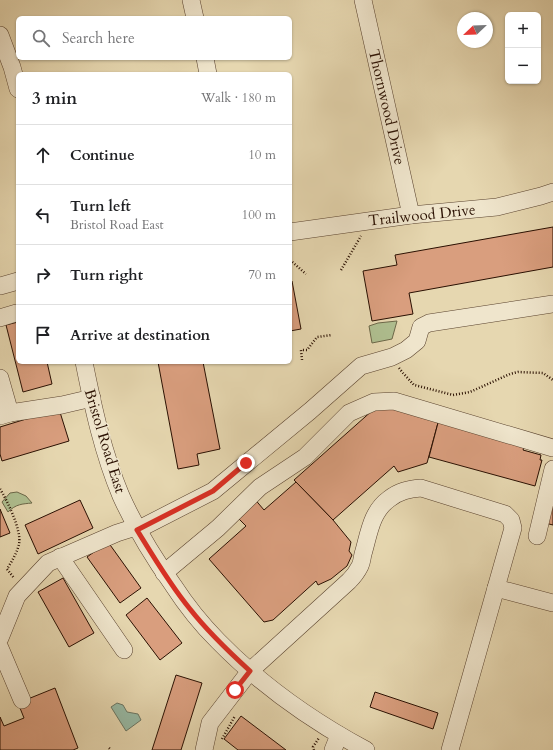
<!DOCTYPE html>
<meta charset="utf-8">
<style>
:root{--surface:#fff;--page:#f2f2f2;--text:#202124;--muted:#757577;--line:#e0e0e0}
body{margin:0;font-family:Cardo,serif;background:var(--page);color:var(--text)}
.controls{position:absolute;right:12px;top:12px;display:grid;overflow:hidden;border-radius:6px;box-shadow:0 1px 3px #0004}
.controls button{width:36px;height:36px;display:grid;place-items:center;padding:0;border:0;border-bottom:1px solid var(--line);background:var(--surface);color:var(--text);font:20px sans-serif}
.compass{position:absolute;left:457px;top:12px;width:36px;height:36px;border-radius:50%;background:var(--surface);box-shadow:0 1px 3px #0004;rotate:247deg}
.stop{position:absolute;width:12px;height:12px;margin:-9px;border:3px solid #d93025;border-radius:50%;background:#fff}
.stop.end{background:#d93025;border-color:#fff;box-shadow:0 1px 4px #0008}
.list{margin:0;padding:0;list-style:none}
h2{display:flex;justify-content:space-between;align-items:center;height:52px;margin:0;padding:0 16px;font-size:17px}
h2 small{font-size:13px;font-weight:400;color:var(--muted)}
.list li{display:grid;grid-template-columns:26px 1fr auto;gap:12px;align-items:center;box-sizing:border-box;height:60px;padding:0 16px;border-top:1px solid var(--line)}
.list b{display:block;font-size:15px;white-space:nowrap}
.list p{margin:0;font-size:13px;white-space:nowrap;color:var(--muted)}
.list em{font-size:13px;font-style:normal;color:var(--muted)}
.icon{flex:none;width:22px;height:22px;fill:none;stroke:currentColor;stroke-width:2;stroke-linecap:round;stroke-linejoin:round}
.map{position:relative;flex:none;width:553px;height:750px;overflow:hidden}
.search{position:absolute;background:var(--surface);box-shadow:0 1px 3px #0004;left:16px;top:16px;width:276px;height:44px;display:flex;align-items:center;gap:10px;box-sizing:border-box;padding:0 14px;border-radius:6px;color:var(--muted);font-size:15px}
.panel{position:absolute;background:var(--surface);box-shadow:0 1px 3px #0004;left:16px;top:72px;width:276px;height:292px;border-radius:6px}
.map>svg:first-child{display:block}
.green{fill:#afbf90;stroke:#6c6849}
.water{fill:#97baa5;stroke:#6b7664}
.building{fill:#d99e7e;stroke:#2a1002}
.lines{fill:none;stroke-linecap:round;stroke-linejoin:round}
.minor-casing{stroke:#59422e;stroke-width:18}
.path{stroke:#2a1002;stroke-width:2.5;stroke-dasharray:1 2;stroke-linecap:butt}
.minor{stroke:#efe5cc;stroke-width:17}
.route{stroke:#d93025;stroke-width:5}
.labels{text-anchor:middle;stroke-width:3;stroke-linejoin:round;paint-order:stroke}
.street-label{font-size:15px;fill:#2a1002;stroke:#efe5cc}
</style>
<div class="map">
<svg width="553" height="750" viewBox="0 0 553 750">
<rect width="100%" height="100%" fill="#e6d7b0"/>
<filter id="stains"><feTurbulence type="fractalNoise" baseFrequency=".005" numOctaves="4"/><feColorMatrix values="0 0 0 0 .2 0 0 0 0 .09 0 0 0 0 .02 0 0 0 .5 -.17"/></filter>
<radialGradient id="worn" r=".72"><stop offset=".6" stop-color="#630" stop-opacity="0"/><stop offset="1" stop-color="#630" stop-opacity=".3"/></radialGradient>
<!-- green -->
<g class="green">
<path d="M397 321 392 339 372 343 369 326 378 323Z"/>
<path d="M17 492 26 496 32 503C22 504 16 504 8 512L2 502 10 493Z"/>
</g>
<!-- water -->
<path class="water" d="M117 703 123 705 127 712 138 714 141 720 126 731 111 707Z"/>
<!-- building -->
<g class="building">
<path d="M553 227V267L409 293 413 314 372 321 363 271 397 265 395 255Z"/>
<path d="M292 281 301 329 290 331V282Z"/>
<path d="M18 322V362H47L52 384 23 392 6 325Z"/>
<path d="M158 362H203L220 449 197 454 199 465 178 469Z"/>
<path d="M398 407 439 419 427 463 398 472 394 466 333 520 294 480 374 409Z"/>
<path d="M59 409 69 441 2 461 0 454V427Z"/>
<path d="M439 419 526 443 523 450 541 455 540 460H542L535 486 429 457Z"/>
<path d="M296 482 333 520 351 542 349 551 352 555 347 566 331 579 318 585 316 581 273 620 264 622 209 559 246 526 234 514 253 497 264 510Z"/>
<path d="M553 482V525L545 523Z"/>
<path d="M80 500 93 528 38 554 25 525Z"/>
<path d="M0 509 10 533 0 537Z"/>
<path d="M108 542 141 588 120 603 87 557Z"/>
<path d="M63 578 94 633 69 647 38 592Z"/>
<path d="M147 598 182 643 160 660 126 615Z"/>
<path d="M176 675 202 683 181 750H152Z"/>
<path d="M55 688 78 748 73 750H0V717L4 726 24 718 18 703Z"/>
<path d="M375 692 438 713 433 729 370 707Z"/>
<path d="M241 716 286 750H238L224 739Z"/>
</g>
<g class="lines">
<!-- minor casing -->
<g class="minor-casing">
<g id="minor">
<path d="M191 0 195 18"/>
<path d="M363 0 411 215"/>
<path d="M0 35 12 67 18 89"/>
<path d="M205 58 208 74"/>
<path d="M290 232 411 215 497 207 541 196 553 192"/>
<path d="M0 286 18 281"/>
<path d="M0 318 16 313"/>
<path d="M84 362C93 407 103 453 121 496 135 527 153 557 173 585 186 605 201 624 218 641 261 685 312 721 366 750"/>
<path d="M0 378 10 413"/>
<path d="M0 416 10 413 62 405 92 398"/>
<path d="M137 530 213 491 310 411 361 366 392 357 406 350 417 341 421 327 429 323 553 304"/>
<path d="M537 536 553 469"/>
<path d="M60 557 124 650"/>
<path d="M164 573 218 528 260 487 305 457 349 413 374 402 394 401 553 448"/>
<path d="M496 588 553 603"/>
<path d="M0 638 17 596 48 563 117 533 136 527"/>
<path d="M0 648 22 700"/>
<path d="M204 750 210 723 250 671 349 581C353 577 357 572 360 566 362 562 362 558 363 554 369 534 371 512 389 499 399 491 409 489 421 488L505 514 511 520 513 528 450 750"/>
<path d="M333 750 339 735"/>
</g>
</g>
<!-- path -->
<g class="path">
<path d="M290 260 306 274"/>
<path d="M341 270 361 236"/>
<path d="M302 360 301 350H307L317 337 332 335"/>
<path d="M399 368 403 373 414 385 453 395 470 392 510 374 518 372 543 373 553 380"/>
<path d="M0 489C7 500 22 531 19 544 17 553 12 561 7 569L14 578"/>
<path d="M222 739 235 716"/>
<path d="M109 748 111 750"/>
<path d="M314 750 313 747 319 738"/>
</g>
<!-- minor -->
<use href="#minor" class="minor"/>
</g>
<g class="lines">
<!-- route -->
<path class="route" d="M235 690 250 671C228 651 208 632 190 609 170 585 153 556 137 530L213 491 246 463"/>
</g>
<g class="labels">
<!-- street labels -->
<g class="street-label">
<text transform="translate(387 107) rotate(77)" y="5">Thornwood Drive</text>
<text transform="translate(422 215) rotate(-6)" y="5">Trailwood Drive</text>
<text transform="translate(105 441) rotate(73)" y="5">Bristol Road East</text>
</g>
</g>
<rect width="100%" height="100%" filter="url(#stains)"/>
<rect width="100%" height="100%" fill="url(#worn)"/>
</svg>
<div class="controls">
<button>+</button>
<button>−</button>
</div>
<svg class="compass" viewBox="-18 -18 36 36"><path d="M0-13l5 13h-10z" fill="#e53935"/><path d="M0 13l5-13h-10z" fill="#757577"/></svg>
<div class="stop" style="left:235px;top:690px"></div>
<div class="stop end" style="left:246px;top:463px"></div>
<div class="search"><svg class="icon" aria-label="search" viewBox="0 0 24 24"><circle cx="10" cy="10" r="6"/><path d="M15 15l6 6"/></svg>Search here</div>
<section class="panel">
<h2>3 min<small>Walk · 180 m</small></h2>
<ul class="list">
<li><svg class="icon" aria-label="ahead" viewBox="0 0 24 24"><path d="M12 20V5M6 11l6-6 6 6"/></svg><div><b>Continue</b></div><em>10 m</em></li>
<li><svg class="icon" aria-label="left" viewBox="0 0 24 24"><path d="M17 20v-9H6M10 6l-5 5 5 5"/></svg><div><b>Turn left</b><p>Bristol Road East</p></div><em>100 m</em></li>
<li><svg class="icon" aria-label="right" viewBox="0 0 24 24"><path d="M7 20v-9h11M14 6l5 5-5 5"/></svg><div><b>Turn right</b></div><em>70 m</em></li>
<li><svg class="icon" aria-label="arrive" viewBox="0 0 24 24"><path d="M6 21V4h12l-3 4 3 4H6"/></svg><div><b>Arrive at destination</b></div></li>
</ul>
</section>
</div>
